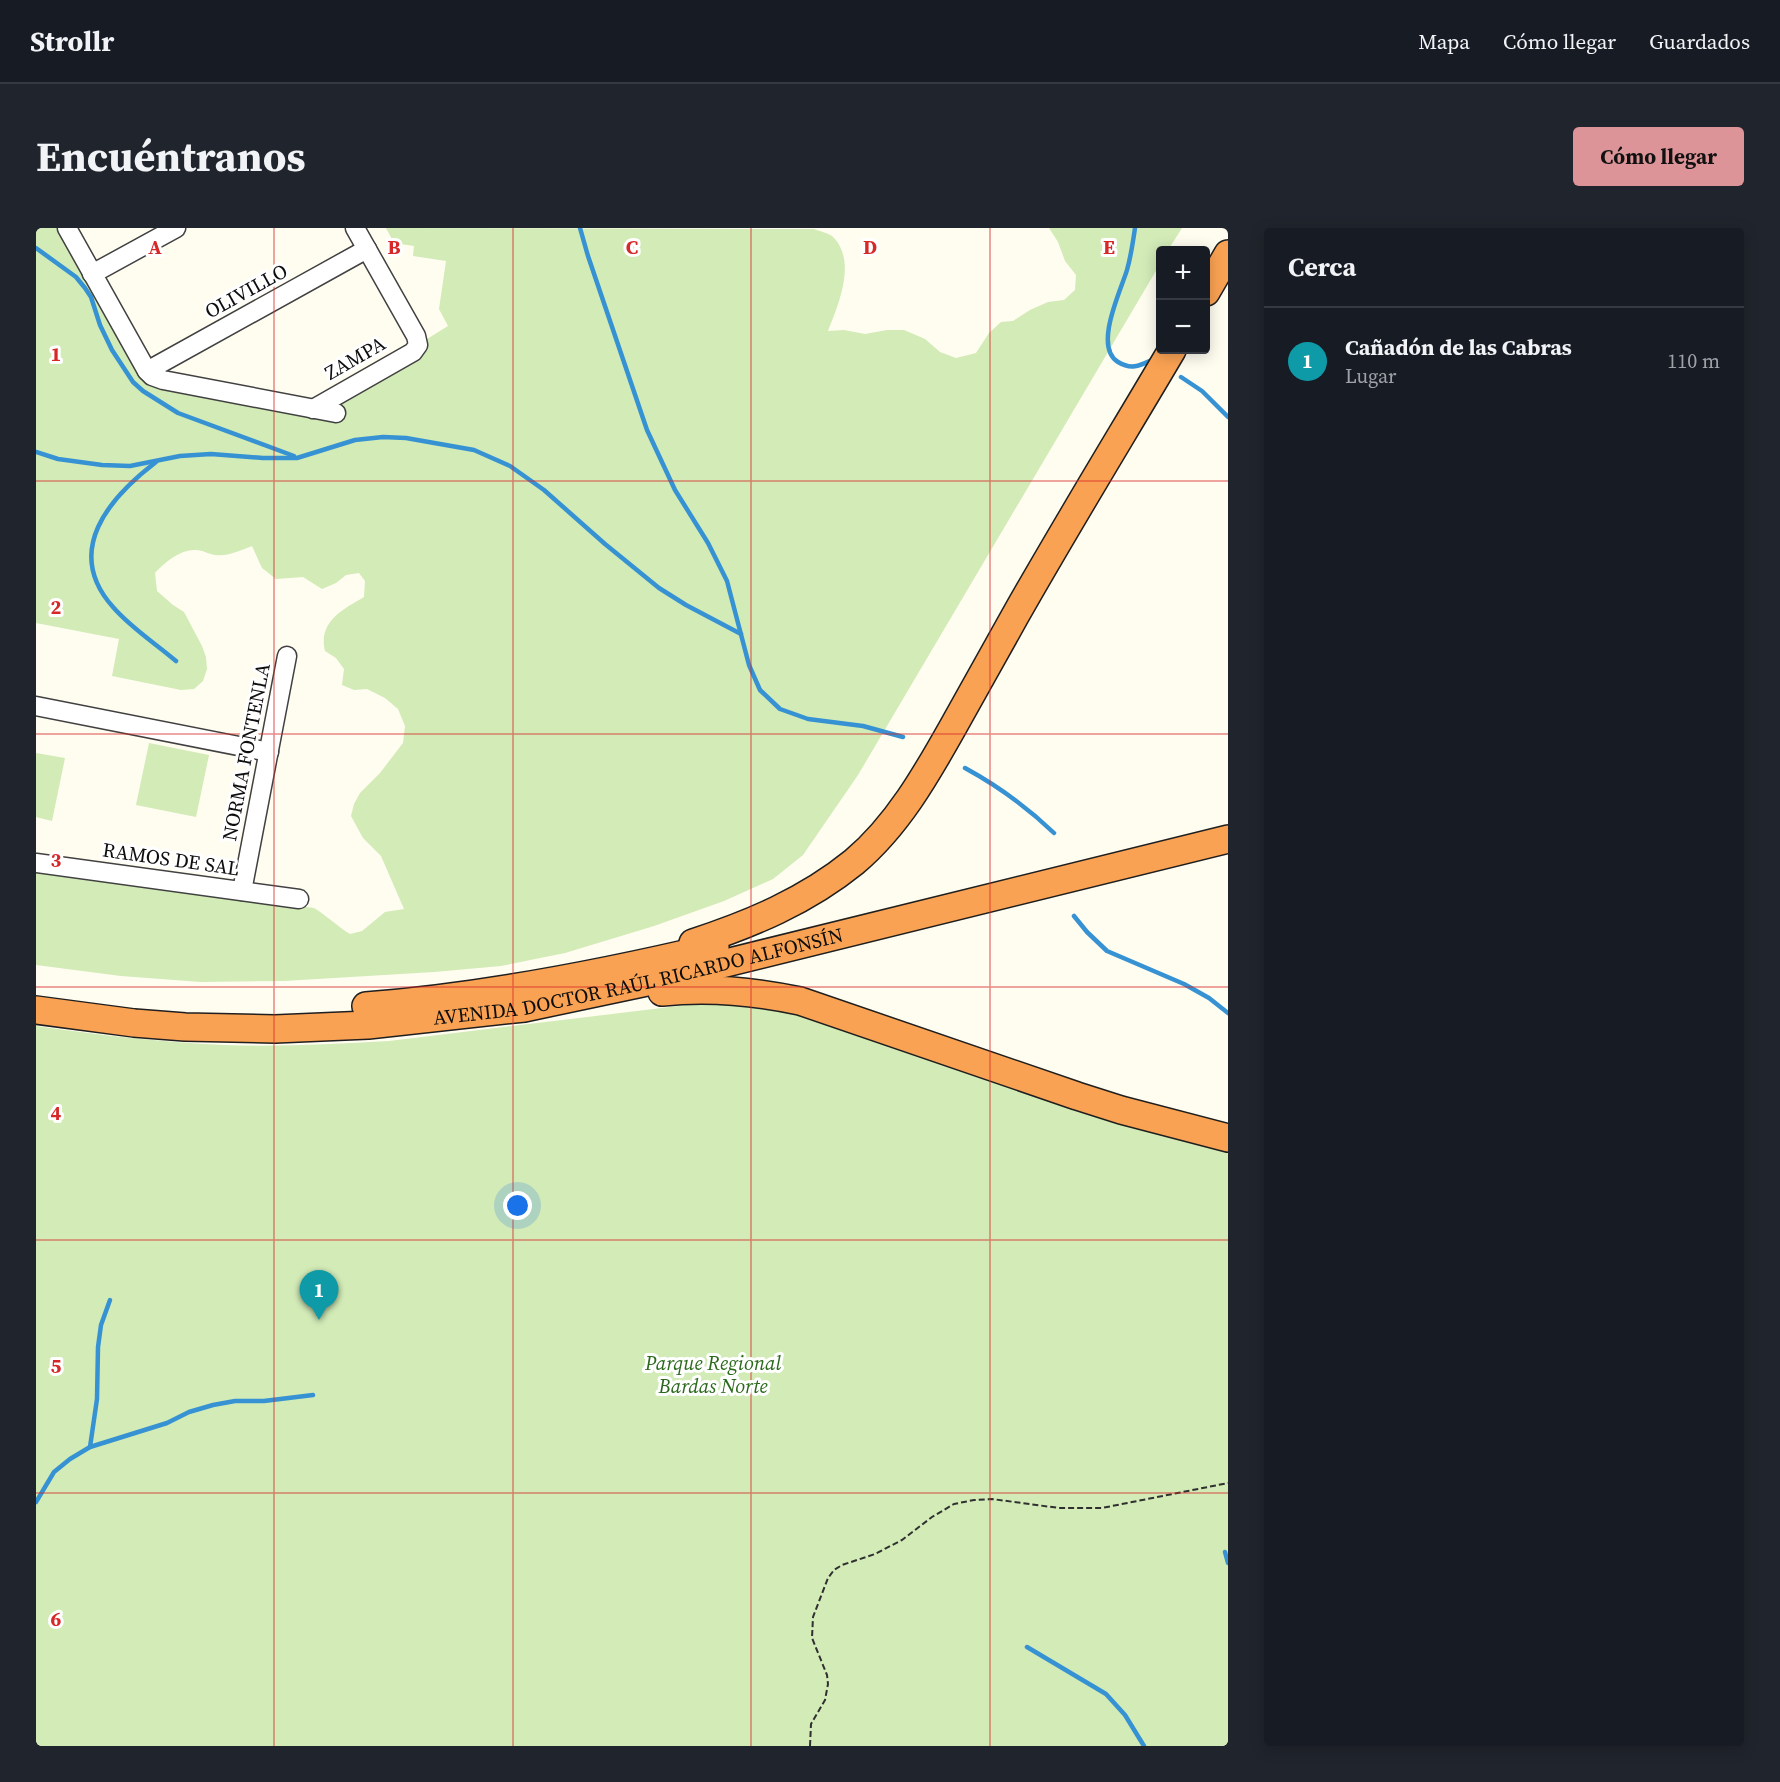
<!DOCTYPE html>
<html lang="es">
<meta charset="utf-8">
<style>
:root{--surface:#171b24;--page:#20242c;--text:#f1f3f6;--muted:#9ea1a6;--line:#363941;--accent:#dd9498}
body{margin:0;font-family:"Source Serif 4",serif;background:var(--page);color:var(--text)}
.controls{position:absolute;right:18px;top:18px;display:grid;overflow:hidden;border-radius:6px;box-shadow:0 3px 15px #0003}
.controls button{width:54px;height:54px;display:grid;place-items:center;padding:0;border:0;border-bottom:2px solid var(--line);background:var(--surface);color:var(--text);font:30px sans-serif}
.you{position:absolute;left:482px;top:978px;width:21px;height:21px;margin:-15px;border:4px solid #fff;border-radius:50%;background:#1a73e8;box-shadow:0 0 0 9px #1a73e833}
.badge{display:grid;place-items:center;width:39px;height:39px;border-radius:50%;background:var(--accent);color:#fff;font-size:20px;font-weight:700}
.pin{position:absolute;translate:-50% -50px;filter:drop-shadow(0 2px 3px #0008)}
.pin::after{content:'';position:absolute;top:32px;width:21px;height:18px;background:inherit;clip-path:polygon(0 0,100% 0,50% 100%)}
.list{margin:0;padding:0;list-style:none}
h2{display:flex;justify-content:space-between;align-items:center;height:78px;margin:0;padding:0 24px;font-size:26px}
h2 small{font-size:20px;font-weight:400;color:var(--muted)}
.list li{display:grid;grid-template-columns:39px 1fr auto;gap:18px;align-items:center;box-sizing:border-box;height:108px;padding:0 24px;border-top:2px solid var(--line)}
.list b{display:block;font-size:22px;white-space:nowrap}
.list p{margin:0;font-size:20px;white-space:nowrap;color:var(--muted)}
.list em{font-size:20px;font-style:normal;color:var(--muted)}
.map{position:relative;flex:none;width:1192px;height:1518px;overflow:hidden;border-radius:6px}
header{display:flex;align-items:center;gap:36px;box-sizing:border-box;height:84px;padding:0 30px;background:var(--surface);border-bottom:2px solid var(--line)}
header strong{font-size:28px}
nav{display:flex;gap:33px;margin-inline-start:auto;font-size:21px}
.intro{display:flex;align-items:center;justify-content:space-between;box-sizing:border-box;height:144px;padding:0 36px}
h1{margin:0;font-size:42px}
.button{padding:15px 27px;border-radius:6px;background:var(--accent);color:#111;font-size:21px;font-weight:700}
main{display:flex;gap:36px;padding:0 36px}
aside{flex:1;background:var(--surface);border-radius:6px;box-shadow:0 3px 15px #0003}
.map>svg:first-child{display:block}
.green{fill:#d2ebb7}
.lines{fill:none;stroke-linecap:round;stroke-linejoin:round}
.stream{stroke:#3692d3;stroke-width:4.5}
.minor-casing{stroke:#414141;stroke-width:21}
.highway-casing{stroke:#1f1f1f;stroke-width:30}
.path{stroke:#303030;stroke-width:2;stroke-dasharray:6 3;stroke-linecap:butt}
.minor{stroke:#fff;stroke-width:18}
.highway{stroke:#faa253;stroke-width:27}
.grid{fill:none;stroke:#d62828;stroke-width:1.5;stroke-opacity:0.55}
.labels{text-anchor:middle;stroke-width:6;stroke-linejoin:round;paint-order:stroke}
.street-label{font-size:20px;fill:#0e0e0e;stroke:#fff}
.park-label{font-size:20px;font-style:italic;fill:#2a691b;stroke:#fff}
.grid-label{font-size:20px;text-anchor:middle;font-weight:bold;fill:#d62828;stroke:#fff;stroke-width:6;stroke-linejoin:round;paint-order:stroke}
</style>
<header>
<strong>Strollr</strong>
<nav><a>Mapa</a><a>Cómo llegar</a><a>Guardados</a></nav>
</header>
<div class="intro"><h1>Encuéntranos</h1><a class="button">Cómo llegar</a></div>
<main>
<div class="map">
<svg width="1192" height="1518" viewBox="0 0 1192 1518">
<rect width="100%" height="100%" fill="#fffcf0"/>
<!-- green -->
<g class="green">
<path d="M0 0H23L106 151 112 156 298 177 386 127 391 118V111L412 98 403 81 410 33 377 28 378 18 358 15 350 0 778 1C783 3 792 5 796 8 822 32 802 77 792 103L808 102 829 106 851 102H868L889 111 904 124 920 130 940 125 953 105 965 94 977 93 994 82 1012 74 1028 72 1039 62 1040 47 1029 33 1022 14 1013 0H1146L1132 22H1124V36L822 547 767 627 737 651 688 673 618 698 529 725 465 738 398 744 248 753 165 754 85 748 0 737V643L278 680C291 688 301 698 314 706L326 703 349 684 368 681 345 628 327 610 315 588 318 576 324 565 344 545 367 515 369 498 362 481 349 470 331 461 318 462 306 457 308 441 300 430 289 423C282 394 306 382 328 369L329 353 323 345 310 347 300 355 286 361 267 349 240 351 226 340 216 318C205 322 191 329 179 327 172 326 167 322 160 322 145 321 129 334 119 345L121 363 137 377 148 384 166 418 170 429 171 441 167 453 158 461 145 462 76 448 83 411 0 395Z"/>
<path d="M113 515 173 527 160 589 100 577Z"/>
<path d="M0 525 29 530 16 593 0 589Z"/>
<path d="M667 775 727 777 785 791 1013 873 1045 883 1192 923V1518H0V798C62 807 124 814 187 817 242 819 298 816 353 813Z"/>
</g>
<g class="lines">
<!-- stream -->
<g class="stream">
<path d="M544 0 552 28 611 202 639 262 672 315 691 353 713 437 724 462 744 481 772 491 827 498 867 509"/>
<path d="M1099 0C1097 14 1095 28 1091 42 1085 62 1057 119 1082 134 1095 142 1103 138 1116 132"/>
<path d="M0 20 40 49 49 60 55 69 64 97 76 122 97 154 107 163 142 185 258 228"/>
<path d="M1145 149 1166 163 1192 189"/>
<path d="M0 224 22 231 66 237 94 238 144 228 175 226 227 230H261L319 212 347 209 370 210 438 222 474 238 508 262 569 316 623 360 650 377 705 406"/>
<path d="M120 234C73 270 27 323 77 379 95 400 119 415 140 433"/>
<path d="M929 540C962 558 991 579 1018 605"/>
<path d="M1038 688 1051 704 1071 723 1148 756 1173 770 1192 785"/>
<path d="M54 1219 61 1171 62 1119 65 1097 74 1072"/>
<path d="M0 1274 18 1244 34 1231 54 1219 131 1195 153 1184 177 1177 199 1173H228L277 1167"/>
<path d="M1189 1324 1192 1335"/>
<path d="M991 1419 1070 1466 1089 1487 1108 1518"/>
</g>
<!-- minor casing -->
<g class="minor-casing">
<g id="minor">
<path d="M31 0 111 143 116 148 127 152 300 185"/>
<path d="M56 46 140 0"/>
<path d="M111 143 331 21"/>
<path d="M277 181 377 124 382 117 380 108 319 0"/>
<path d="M0 478 233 524"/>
<path d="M0 635 263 671"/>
<path d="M206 663 251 428"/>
</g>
</g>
<!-- highway casing -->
<g class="highway-casing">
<g id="highway">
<path d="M1170 64 1192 26"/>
<path d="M657 715C715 696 770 673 818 634 861 598 890 547 917 499 938 462 958 425 979 388 1030 298 1084 210 1136 122"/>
<path d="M626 764C674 759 717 763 764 773L1041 868 1085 882 1192 910"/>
<path d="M330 778C448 769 565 746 679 719"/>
<path id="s1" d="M0 782 98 795 149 799 239 801 332 797 488 780 625 751 1192 611"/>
</g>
</g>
<!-- path -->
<path class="path" d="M774 1518 775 1496 789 1472 792 1456 791 1447 776 1410 777 1389 792 1350 798 1342 806 1337 839 1326 866 1312 896 1289 918 1276 938 1272 956 1271 1023 1280H1066L1192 1255"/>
<!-- minor -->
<use href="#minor" class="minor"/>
<!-- highway -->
<use href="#highway" class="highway"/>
</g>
<!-- grid -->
<path class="grid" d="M238 0V1518M477 0V1518M715 0V1518M954 0V1518M0 253H1192M0 506H1192M0 759H1192M0 1012H1192M0 1265H1192"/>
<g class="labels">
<!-- street labels -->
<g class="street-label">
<text transform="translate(210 63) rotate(-29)" y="7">OLIVILLO</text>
<text transform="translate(319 130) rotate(-30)" y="7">ZAMPA</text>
<text transform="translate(210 524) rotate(-79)" y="7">NORMA FONTENLA</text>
<text transform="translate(135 631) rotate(8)" y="7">RAMOS DE SAL</text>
<text dy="7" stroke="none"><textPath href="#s1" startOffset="608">AVENIDA DOCTOR RAÚL RICARDO ALFONSÍN</textPath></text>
</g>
<!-- park labels -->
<g class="park-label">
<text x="677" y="1142">Parque Regional<tspan x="677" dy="23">Bardas Norte</tspan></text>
</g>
</g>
<g class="grid-label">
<text x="119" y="26">A</text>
<text x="358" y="26">B</text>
<text x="596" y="26">C</text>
<text x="834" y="26">D</text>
<text x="1073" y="26">E</text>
<text x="20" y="133">1</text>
<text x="20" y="386">2</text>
<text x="20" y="639">3</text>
<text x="20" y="892">4</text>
<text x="20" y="1145">5</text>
<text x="20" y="1398">6</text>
</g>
</svg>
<div class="controls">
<button>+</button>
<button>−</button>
</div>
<div class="you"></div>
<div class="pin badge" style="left:283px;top:1092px;background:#0f9aa8">1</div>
</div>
<aside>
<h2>Cerca<small></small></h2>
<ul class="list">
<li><span class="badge" style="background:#0f9aa8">1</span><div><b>Cañadón de las Cabras</b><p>Lugar</p></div><em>110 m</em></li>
</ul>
</aside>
</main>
